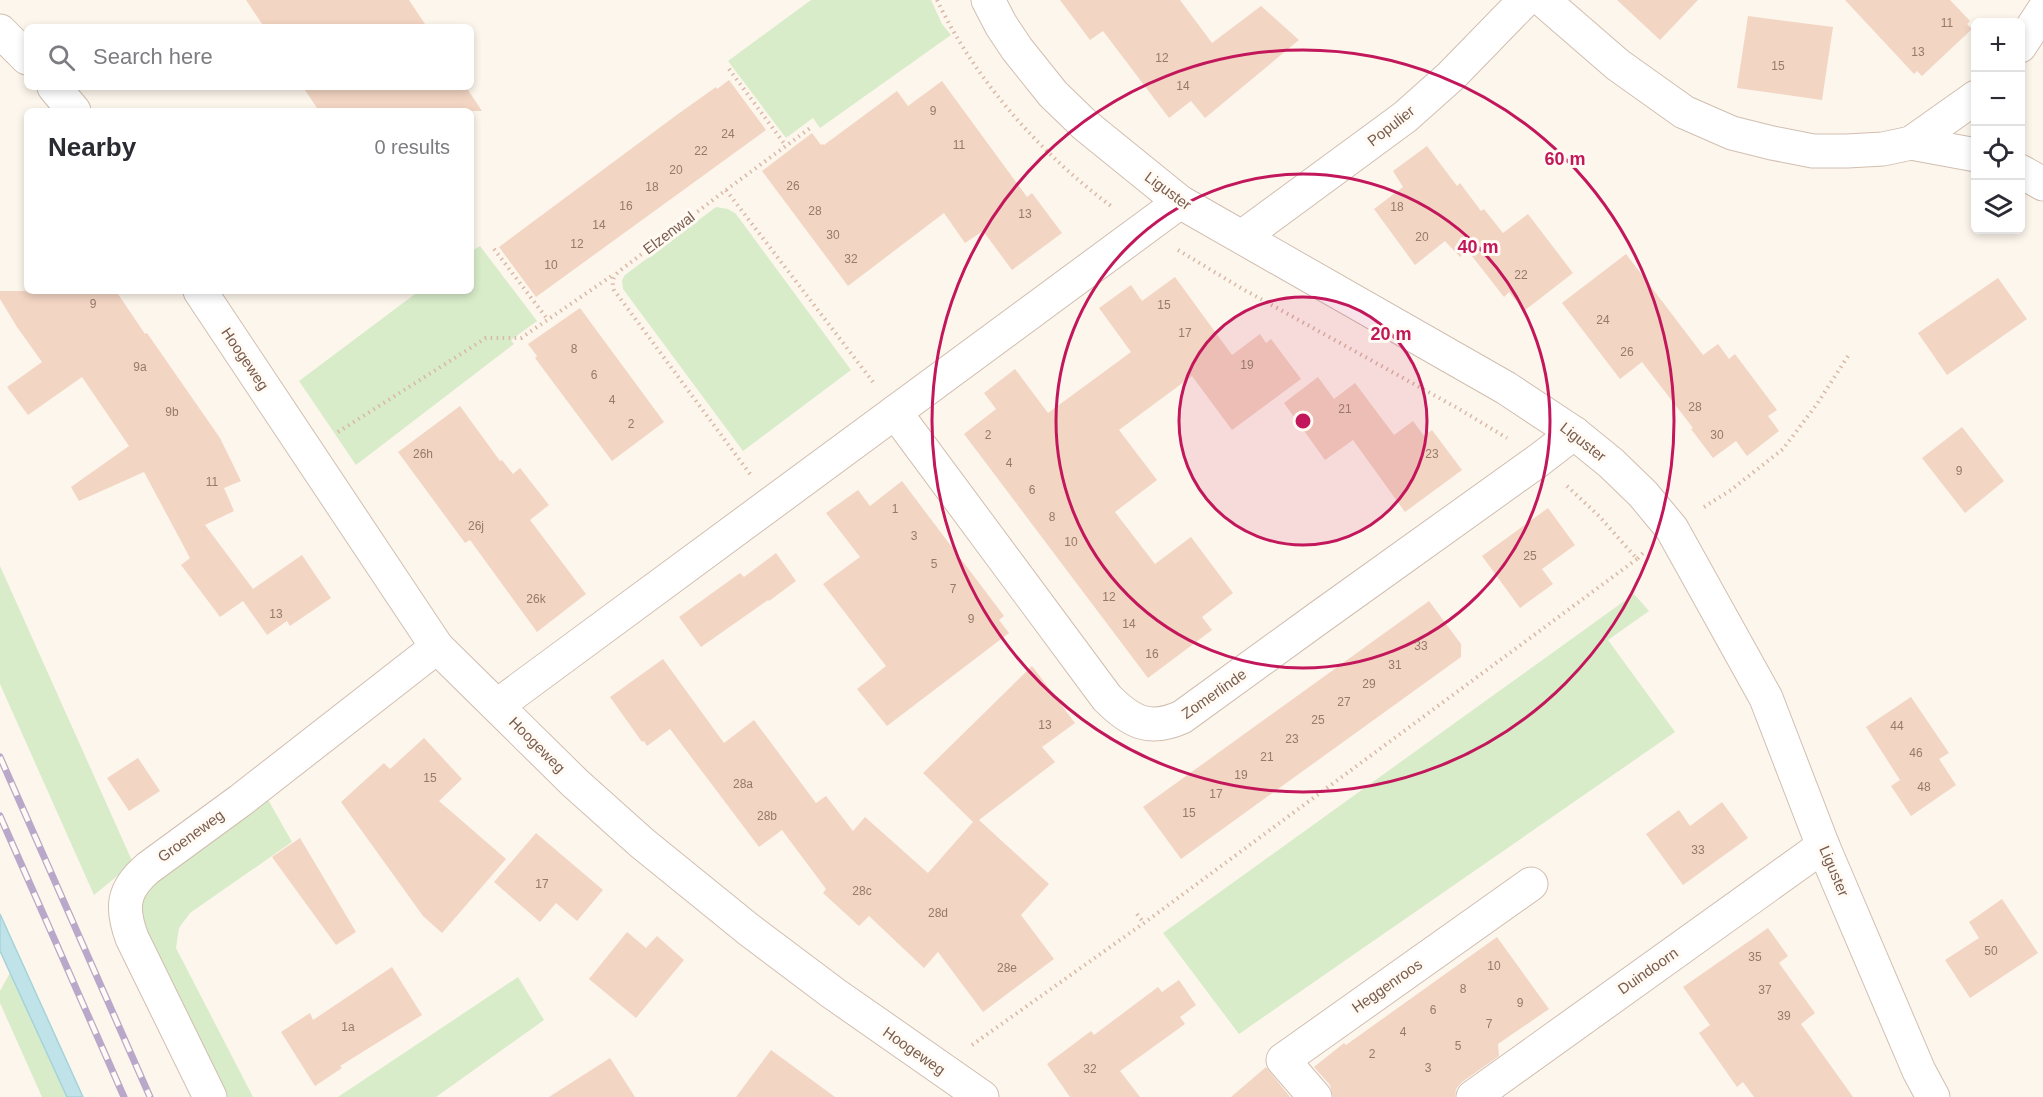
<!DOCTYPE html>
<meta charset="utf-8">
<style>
:root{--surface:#fff;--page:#f2f2f3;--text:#2b2b33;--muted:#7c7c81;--line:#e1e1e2}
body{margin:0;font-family:Helvetica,sans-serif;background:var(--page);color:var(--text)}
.controls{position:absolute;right:18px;top:18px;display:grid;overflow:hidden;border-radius:9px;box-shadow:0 3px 9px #0003}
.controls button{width:54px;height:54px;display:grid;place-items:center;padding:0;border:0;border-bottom:2px solid var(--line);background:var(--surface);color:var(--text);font:30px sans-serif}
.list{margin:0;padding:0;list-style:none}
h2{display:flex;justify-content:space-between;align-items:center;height:78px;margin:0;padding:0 24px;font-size:26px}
h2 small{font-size:20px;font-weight:400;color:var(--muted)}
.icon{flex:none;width:33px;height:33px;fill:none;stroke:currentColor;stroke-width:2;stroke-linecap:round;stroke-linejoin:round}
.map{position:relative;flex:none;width:2043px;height:1097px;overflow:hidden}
.search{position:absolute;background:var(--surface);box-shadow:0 3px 9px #0003;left:24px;top:24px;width:450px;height:66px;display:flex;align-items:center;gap:15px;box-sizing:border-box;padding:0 21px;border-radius:9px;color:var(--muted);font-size:22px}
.panel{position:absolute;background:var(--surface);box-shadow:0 3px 9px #0003;left:24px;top:108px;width:450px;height:186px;border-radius:9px}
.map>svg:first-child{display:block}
.green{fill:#d8ecc9}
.water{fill:#bfe3e8;stroke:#a5d3da;stroke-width:1.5}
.building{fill:#f3d5c3}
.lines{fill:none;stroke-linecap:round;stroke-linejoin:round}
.street-casing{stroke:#d1beb0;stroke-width:35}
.path{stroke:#d9b8a5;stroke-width:4;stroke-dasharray:1.5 4.5;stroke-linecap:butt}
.street{stroke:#fff;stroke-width:33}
.rail-casing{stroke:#b9a8c9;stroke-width:7}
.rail{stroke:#fffaf3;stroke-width:4.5;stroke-dasharray:14;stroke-linecap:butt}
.ring{fill:none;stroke:#c2185b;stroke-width:3}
.labels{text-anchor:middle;stroke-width:6;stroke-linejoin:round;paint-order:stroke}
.number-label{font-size:12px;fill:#987a6a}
.street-label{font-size:15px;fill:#7a5c4d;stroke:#fffaf3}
.centre{fill:#c2185b;stroke:#fffaf3;stroke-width:3}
.ring-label{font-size:18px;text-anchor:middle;font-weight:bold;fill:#c2185b;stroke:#fffaf3;stroke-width:6;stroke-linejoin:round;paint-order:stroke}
</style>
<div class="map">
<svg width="2043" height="1097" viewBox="0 0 2043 1097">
<rect width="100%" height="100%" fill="#fdf6ec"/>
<!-- green -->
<g class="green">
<path d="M811 0H931L942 24 951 35 820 128 813 118 786 138 728 61Z"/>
<path d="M716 207 728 209 736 214 851 370 743 451 623 289 622 280 625 275Z"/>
<path d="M480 246 537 321 511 340 514 344 356 465 299 381 419 291H471V252Z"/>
<path d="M0 566 133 863 94 895 0 684Z"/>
<path d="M1634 594 1649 611 1608 640 1675 732 1239 1034 1163 933Z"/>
<path d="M266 796 292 842 190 913 179 928 176 948 253 1097H220L138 923 148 879Z"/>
<path d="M10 973 67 1097H42L0 1003V991Z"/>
<path d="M518 977 544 1020 436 1097H338Z"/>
</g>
<!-- water -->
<path class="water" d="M0 914 83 1097H67L0 951Z"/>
<!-- building -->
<g class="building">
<path d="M246 0H409L427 27H264Z"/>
<path d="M1060 0H1180L1212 43 1261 6 1299 40 1205 118 1191 101 1169 118 1103 31 1090 40Z"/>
<path d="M1617 0H1698L1660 40Z"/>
<path d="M1845 0H1950L1970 21 1967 24 1972 29 1922 76 1917 71 1914 74Z"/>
<path d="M1748 16 1833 27 1822 100 1737 88Z"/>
<path d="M729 80 766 130 536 297 499 247 678 114 716 87 717 89Z"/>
<path d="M942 81 1027 197 1032 193 1062 233 1012 270 983 231 965 243 944 213 848 286 762 171 812 133 821 145 823 144 824 145 897 91 908 106Z"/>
<path d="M303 87H466L482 111H319Z"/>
<path d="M1427 146 1457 186 1460 183 1481 211 1484 209 1503 233 1528 214 1573 273 1524 311 1509 292 1504 297 1468 251 1460 257 1445 241 1415 265 1374 209 1403 187 1393 171Z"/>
<path d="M1626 254 1703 355 1718 344 1729 359 1735 354 1777 410 1768 416 1779 431 1747 456 1736 441 1713 458 1691 429 1693 428 1642 362 1620 379 1562 303Z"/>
<path d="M1175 277 1232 355 1260 334 1266 343 1271 339 1301 379 1232 430 1192 376 1119 430 1157 480 1115 512 1155 564 1191 537 1233 593 1202 617 1212 630 1148 678 964 434 996 409 984 393 1015 369 1048 413 1131 352 1099 308 1131 285 1142 301Z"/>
<path d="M1998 278 2027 319 1947 375 1918 333Z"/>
<path d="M0 291H116L145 334 147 333 220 438 241 481 224 488 234 511 205 525 253 589 302 555 331 598 290 626 287 621 267 635 243 601 220 617 181 565 190 558 144 472 79 501 71 487 129 446 82 377 28 415 7 387 42 362 17 327 0 299Z"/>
<path d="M580 308 664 422 612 461 535 358 537 356 528 344Z"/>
<path d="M1318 377 1334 399 1355 383 1394 435 1413 421 1424 436 1432 430 1462 470 1405 512 1353 440 1325 460 1284 403Z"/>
<path d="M460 406 500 461 502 460 513 474 520 468 549 505 530 520 586 594 537 632 470 540 465 543 398 452Z"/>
<path d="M1962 427 2004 481 1965 513 1922 458Z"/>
<path d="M902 481 1004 616 999 620 1009 633 887 726 857 689 886 666 823 584 860 557 826 513 858 490 870 506Z"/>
<path d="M1548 508 1575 545 1542 569 1553 584 1520 608 1482 556Z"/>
<path d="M776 553 796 581 769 601 768 600 701 647 679 617 740 573 744 577Z"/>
<path d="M1429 601 1461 644V657L1181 859 1143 807Z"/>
<path d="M663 659 724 743 754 720 816 803 826 796 853 831 865 817 928 873 973 822 923 773 1032 666 1075 723 1042 747 1055 762 979 820 1049 884 1021 915 1054 959 983 1012 938 952 924 968 869 916 859 926 823 893 826 889 782 830 759 847 670 729 647 746 644 741 642 742 610 697Z"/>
<path d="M1911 697 1949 753 1939 759 1956 785 1911 816 1891 786 1900 780 1866 727Z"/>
<path d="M424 738 462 779 439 801 506 859 442 933 423 916 341 802 384 763 390 769Z"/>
<path d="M138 758 160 791 129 811 107 778Z"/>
<path d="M1722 802 1748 838 1683 885 1646 834 1679 810 1690 826Z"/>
<path d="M536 833 603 890 577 921 556 903 540 922 494 882Z"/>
<path d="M300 838 356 932 336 945 272 857Z"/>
<path d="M2002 899 2038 953 1970 998 1945 960 1979 938 1969 922Z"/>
<path d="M1768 928 1788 956 1779 963 1815 1013 1801 1024 1853 1097H1754L1743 1082 1737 1087 1699 1033 1710 1025 1683 987Z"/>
<path d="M627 932 646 948 657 936 684 960 636 1018 589 979Z"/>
<path d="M1497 937 1549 1009 1498 1044 1499 1056 1462 1082 1456 1089 1455 1097H1333L1330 1085 1314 1067 1344 1043 1346 1045Z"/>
<path d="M392 967 422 1015 340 1066 342 1068 315 1086 281 1032 310 1013 313 1020Z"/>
<path d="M1179 980 1196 1005 1180 1017 1185 1024 1120 1071 1140 1097H1070L1047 1064 1091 1031 1094 1035 1158 987 1162 992Z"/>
<path d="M771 1050 835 1097H736Z"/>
<path d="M610 1058 635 1097H549Z"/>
<path d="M1266 1067 1290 1097H1231Z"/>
</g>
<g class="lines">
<!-- street casing -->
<g class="street-casing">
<g id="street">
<path d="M988 0 1001 25 1017 49 1053 94 1085 125 1180 202 1506 388 1574 433 1611 463 1643 494 1672 529 1766 698 1823 846 1919 1071 1933 1097"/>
<path d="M1543 0 1618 65 1684 112 1732 133 1772 143 1813 151H1847L1883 149 1911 143 1976 97"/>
<path d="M0 31 27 58"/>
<path d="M2020 46 2043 11"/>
<path d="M54 87 74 111"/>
<path d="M1911 143 1976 155"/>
<path d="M2020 171 2043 184"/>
<path d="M1243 236 1405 117 1451 76 1525 0"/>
<path d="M200 291 437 647 575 783 642 843 748 929 833 993 982 1097"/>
<path d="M895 412 1107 698C1131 722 1149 732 1182 717L1317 619 1539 460 1574 433"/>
<path d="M498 705 1180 202"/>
<path d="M210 1097 132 938C121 908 122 890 148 868L241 800 437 647"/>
<path d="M1315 1097 1283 1060 1531 884"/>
<path d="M1473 1097 1823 846"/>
</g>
</g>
<!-- path -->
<g class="path">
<path d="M937 0C975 80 1041 154 1111 206"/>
<path d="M729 69 786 146"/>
<path d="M726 190 813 126"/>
<path d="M494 249 548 320"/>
<path d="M1178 250 1241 288 1459 409 1507 438"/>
<path d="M338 432 486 338H521L613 275"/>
<path d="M750 474 614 290C611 280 614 275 622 269L726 190 873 382"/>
<path d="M1567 486 1599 516 1637 559 1643 553"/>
<path d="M1704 507 1731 490 1783 449 1817 404 1850 353"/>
<path d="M1137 914 1144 923"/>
<path d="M972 1045 1144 923 1637 559"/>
</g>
<!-- street -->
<use href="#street" class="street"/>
<!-- rail casing -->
<g class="rail-casing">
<g id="rail">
<path d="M0 757 150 1097"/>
<path d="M0 816 124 1097"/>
</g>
</g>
<!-- rail -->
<use href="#rail" class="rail"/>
</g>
<!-- distance rings -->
<circle cx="1303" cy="421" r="124" fill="#c2185b" fill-opacity=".12"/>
<g class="ring">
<circle cx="1303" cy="421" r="124"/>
<circle cx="1303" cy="421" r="247"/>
<circle cx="1303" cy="421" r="371"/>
</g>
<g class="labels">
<!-- number labels -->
<g class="number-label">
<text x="1947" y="27">11</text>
<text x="1918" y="56">13</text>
<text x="1162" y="62">12</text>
<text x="1778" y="70">15</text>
<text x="1183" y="90">14</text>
<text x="933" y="115">9</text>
<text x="728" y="138">24</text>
<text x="959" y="149">11</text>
<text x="701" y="155">22</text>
<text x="676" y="174">20</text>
<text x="793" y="190">26</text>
<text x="652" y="191">18</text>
<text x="626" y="210">16</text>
<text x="1397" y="211">18</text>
<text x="815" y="215">28</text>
<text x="1025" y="218">13</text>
<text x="599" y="229">14</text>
<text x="833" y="239">30</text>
<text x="1422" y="241">20</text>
<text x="577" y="248">12</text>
<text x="851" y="263">32</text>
<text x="551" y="269">10</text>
<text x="1521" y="279">22</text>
<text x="93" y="308">9</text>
<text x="1164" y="309">15</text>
<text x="1603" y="324">24</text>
<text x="1185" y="337">17</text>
<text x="574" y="353">8</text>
<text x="1627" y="356">26</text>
<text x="1247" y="369">19</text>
<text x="140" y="371">9a</text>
<text x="594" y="379">6</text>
<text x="612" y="404">4</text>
<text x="1695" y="411">28</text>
<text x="1345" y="413">21</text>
<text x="172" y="416">9b</text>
<text x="631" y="428">2</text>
<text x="988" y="439">2</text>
<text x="1717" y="439">30</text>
<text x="423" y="458">26h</text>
<text x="1432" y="458">23</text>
<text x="1009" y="467">4</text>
<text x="1959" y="475">9</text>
<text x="212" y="486">11</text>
<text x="1032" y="494">6</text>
<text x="895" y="513">1</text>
<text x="1052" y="521">8</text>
<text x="476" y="530">26j</text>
<text x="914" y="540">3</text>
<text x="1071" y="546">10</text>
<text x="1530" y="560">25</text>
<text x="934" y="568">5</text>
<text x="953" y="593">7</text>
<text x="1109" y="601">12</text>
<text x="536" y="603">26k</text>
<text x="276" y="618">13</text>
<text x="971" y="623">9</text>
<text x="1129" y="628">14</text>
<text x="1421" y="650">33</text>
<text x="1152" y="658">16</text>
<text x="1395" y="669">31</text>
<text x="1369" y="688">29</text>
<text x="1344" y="706">27</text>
<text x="1318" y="724">25</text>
<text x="1045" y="729">13</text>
<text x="1897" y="730">44</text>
<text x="1292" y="743">23</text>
<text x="1916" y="757">46</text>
<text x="1267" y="761">21</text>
<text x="1241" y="779">19</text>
<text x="430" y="782">15</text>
<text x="743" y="788">28a</text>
<text x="1924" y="791">48</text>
<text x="1216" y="798">17</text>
<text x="1189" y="817">15</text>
<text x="767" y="820">28b</text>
<text x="1698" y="854">33</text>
<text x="542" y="888">17</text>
<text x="862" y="895">28c</text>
<text x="938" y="917">28d</text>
<text x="1991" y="955">50</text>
<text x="1755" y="961">35</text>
<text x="1494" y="970">10</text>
<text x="1007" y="972">28e</text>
<text x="1463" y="993">8</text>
<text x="1765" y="994">37</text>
<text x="1520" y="1007">9</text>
<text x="1433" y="1014">6</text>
<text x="1784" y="1020">39</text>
<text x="1489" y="1028">7</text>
<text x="348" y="1031">1a</text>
<text x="1403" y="1036">4</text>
<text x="1458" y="1050">5</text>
<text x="1372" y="1058">2</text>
<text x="1428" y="1072">3</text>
<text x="1090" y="1073">32</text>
</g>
<!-- street labels -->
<g class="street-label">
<text transform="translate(1391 126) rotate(-38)" y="5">Populier</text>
<text transform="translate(1168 191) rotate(36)" y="5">Liguster</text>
<text transform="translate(669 233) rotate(-37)" y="5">Elzenwal</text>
<text transform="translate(245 359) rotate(56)" y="5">Hoogeweg</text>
<text transform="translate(1583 442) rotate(38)" y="5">Liguster</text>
<text transform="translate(1214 694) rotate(-35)" y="5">Zomerlinde</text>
<text transform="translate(537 745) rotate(45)" y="5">Hoogeweg</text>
<text transform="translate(191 836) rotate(-36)" y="5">Groeneweg</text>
<text transform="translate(1834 871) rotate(67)" y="5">Liguster</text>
<text transform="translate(1648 971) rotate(-35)" y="5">Duindoorn</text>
<text transform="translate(1387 986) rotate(-35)" y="5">Heggenroos</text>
<text transform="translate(914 1051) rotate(35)" y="5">Hoogeweg</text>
</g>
</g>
<circle cx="1303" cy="421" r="9" class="centre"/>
<g class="ring-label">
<text x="1565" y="165">60 m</text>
<text x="1478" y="253">40 m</text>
<text x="1391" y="340">20 m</text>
</g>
</svg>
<div class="controls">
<button>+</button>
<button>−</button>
<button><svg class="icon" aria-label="locate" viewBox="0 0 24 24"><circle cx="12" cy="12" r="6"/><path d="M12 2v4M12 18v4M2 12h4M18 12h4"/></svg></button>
<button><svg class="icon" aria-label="layers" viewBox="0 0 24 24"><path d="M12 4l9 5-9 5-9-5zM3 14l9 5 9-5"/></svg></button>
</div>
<div class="search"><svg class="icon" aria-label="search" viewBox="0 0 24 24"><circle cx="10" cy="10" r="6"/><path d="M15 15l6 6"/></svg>Search here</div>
<section class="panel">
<h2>Nearby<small>0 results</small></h2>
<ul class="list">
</ul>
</section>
</div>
